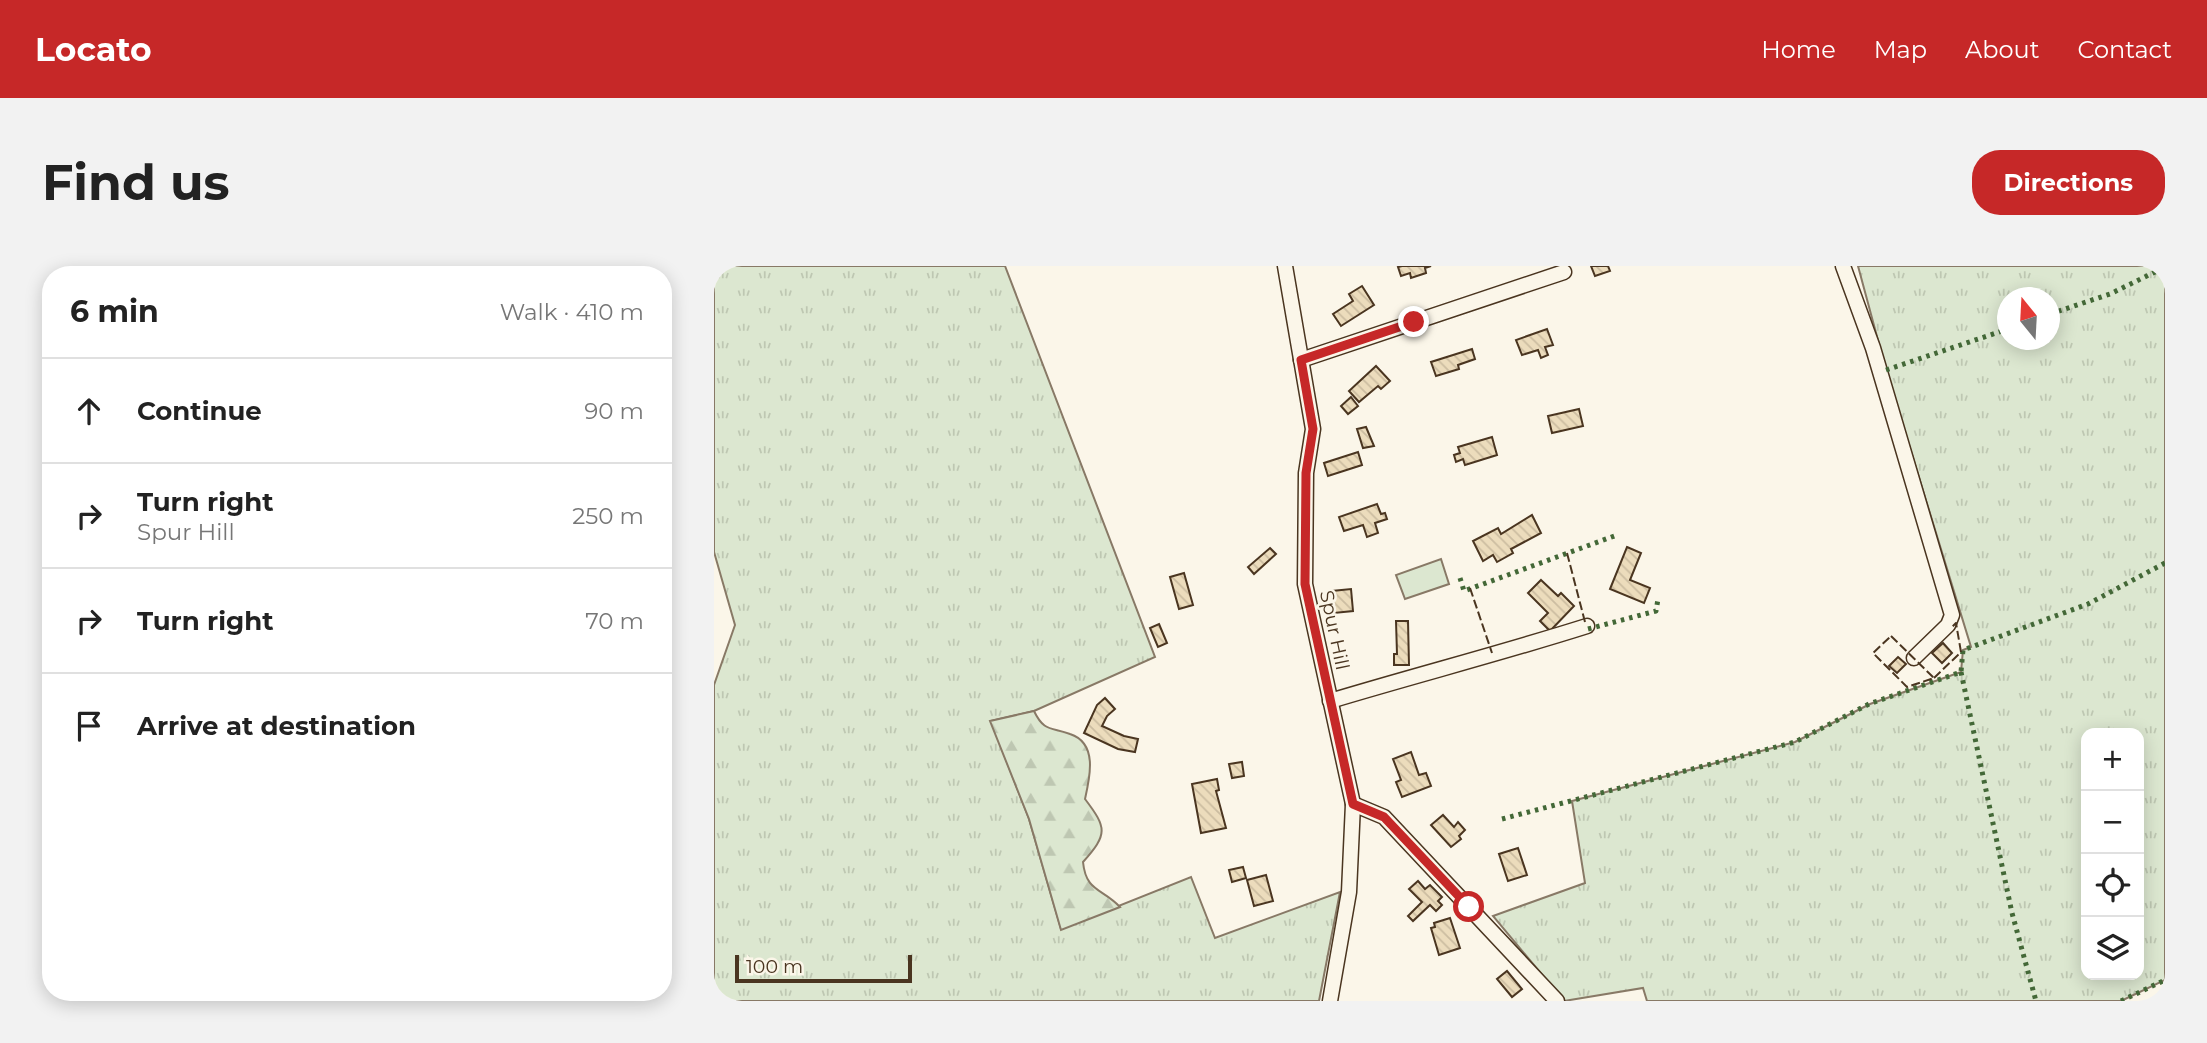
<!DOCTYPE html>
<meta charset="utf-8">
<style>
:root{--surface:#fff;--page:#f2f2f2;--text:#222;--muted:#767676;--line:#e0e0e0;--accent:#c62828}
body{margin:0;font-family:Montserrat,sans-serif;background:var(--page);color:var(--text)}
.controls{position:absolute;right:21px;bottom:21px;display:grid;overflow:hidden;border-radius:14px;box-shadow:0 4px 18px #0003}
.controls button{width:63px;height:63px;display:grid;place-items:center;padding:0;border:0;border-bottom:2px solid var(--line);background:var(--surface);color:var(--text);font:35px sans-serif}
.compass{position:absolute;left:1283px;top:21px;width:63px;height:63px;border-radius:50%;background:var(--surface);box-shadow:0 4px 18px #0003;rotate:342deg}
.scale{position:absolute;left:21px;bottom:18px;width:177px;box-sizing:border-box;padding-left:7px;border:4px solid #4a3520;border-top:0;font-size:19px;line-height:24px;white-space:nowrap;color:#4a3520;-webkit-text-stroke:5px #fbf6e9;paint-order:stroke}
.stop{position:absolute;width:21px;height:21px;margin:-16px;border:5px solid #c62828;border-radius:50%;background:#fff}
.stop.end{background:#c62828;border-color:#fff;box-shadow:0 2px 7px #0008}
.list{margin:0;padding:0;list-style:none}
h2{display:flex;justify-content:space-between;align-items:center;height:91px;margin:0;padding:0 28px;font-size:30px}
h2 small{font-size:23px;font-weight:400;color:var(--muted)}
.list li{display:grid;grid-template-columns:46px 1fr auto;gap:21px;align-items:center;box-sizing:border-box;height:105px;padding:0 28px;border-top:2px solid var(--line)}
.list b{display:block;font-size:26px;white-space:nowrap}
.list p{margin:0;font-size:23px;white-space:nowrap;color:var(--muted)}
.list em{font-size:23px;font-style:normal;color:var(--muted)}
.icon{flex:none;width:38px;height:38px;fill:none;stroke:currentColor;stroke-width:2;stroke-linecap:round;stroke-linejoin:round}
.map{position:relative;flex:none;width:1451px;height:735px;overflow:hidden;border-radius:28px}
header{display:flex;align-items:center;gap:42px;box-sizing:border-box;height:98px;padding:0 35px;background:var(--accent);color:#fff}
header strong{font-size:33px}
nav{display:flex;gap:38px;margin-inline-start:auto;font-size:24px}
.intro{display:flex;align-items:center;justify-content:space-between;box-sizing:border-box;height:168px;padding:0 42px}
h1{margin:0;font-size:49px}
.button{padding:18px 32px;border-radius:28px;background:var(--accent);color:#fff;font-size:24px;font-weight:700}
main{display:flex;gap:42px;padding:0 42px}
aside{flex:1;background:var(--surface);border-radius:28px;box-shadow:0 4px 18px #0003}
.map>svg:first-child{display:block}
.grass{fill:url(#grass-tufts);stroke:#887966;stroke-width:2;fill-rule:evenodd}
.forest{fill:url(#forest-firs);stroke:#887966;stroke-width:2}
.park{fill:#dce7d0;stroke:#887966;stroke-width:2}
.building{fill:url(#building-back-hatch);stroke:#4a3520;stroke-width:2}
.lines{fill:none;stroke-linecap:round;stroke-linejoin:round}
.minor-casing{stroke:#4a3520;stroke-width:17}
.minor{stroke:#fbf6e9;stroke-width:14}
.hedge{stroke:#436837;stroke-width:5;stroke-dasharray:3.5 5;stroke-linecap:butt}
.fence{stroke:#4a3520;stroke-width:2;stroke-dasharray:9 3.5;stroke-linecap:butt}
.route{stroke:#c62828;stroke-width:9}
.labels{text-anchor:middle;stroke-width:5;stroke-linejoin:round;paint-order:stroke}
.street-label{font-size:19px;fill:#4a3520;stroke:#fbf6e9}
</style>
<header>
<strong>Locato</strong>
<nav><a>Home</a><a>Map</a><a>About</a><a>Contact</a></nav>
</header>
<div class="intro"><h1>Find us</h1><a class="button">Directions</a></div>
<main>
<aside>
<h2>6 min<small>Walk · 410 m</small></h2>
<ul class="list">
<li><svg class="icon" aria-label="ahead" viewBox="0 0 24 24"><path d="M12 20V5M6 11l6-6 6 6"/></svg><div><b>Continue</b></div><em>90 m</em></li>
<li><svg class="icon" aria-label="right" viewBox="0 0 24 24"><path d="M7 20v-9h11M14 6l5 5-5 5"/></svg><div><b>Turn right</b><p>Spur Hill</p></div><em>250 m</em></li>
<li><svg class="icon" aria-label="right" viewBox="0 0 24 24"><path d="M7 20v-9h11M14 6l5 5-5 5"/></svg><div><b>Turn right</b></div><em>70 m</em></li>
<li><svg class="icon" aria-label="arrive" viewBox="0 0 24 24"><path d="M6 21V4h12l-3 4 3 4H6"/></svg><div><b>Arrive at destination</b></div></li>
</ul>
</aside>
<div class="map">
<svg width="1451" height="735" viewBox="0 0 1451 735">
<defs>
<pattern id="grass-tufts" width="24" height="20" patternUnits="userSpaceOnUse" patternTransform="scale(1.75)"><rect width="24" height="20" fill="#dce7d0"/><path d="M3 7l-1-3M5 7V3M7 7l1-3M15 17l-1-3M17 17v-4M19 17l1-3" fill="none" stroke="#bec7b2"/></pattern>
<pattern id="forest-firs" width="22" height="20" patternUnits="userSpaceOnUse" patternTransform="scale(1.75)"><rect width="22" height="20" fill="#dce7d0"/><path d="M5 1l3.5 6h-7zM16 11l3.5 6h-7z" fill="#bec7b2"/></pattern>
<pattern id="building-back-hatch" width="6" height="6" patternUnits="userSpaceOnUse" patternTransform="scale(1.75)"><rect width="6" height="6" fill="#ecdcbc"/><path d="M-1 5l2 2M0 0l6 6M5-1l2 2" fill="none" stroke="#ccbda1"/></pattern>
</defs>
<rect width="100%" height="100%" fill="#fbf6e9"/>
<!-- grass -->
<g class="grass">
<path d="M0 0H291L441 391 320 445 277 455 315 553 347 663 477 611 501 672 626 626 605 735H0V419L21 359 0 286Z"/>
<path d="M1144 0H1451V714L1407 735H933L929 722 850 735 779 650 871 617 858 535 1081 476 1156 438 1247 406 1249 384 1257 381 1172 104ZM1294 32H1336V74H1294ZM1372 467H1425V709H1372Z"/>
</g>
<!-- forest -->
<path class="forest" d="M320 445C330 466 337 461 356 468 384 477 376 511 371 533 393 562 394 568 369 596 372 626 388 622 406 641L347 664 315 553 276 455Z"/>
<!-- park -->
<path class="park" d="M727 293 735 318 691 333 682 309Z"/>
<!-- building -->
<g class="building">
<path d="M688 0H717L711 2 712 7 697 12 696 7 687 10 684 1Z"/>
<path d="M877 0H894L896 5 881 10Z"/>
<path d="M648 20 660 39 627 60 619 48 639 35 635 28Z"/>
<path d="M833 63 839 79 831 81 834 89 827 92 824 84 808 89 802 74Z"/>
<path d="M758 83 761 93 744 99 745 103 722 110 717 96Z"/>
<path d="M662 100 676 115 667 123 664 120 645 136 635 125Z"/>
<path d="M637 131 644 140 634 148 627 140Z"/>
<path d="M865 143 869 160 838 167 834 150Z"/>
<path d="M652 161 660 180 649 182 643 163Z"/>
<path d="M778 171 783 189 751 199 749 193 742 196 740 189 746 187 744 181Z"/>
<path d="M644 186 648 199 614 210 610 197Z"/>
<path d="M663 238 667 248 671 247 673 253 661 257 664 267 653 271 649 259 630 265 625 251Z"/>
<path d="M818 249 827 267 797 283 799 287 783 296 779 289 769 295 759 275 784 262 787 268Z"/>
<path d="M913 281 927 287 916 314 936 322 930 337 896 323Z"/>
<path d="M556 282 562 288 540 308 534 301Z"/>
<path d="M470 307 479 339 465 343 456 311Z"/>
<path d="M827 314 844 330 847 327 860 340 836 365 826 355 834 347 814 327Z"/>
<path d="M637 323 639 345 620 347 618 325Z"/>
<path d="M682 355H694L695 399H680V388H683Z"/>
<path d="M445 358 453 377 444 381 436 362Z"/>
<path d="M1229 377 1238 387 1228 397 1218 387Z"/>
<path d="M1184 391 1192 398 1183 407 1175 400Z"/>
<path d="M391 432 401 443 393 450 388 460 410 470 424 473 421 486 404 483 370 467 383 439Z"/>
<path d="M697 486 705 509 712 507 717 520 688 531 682 516 687 514 679 493Z"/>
<path d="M528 496 530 510 518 512 515 498Z"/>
<path d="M503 513 505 524 502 525 512 562 487 567 478 518Z"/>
<path d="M729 549 740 561 744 556 751 564 745 570 747 573 737 581 717 559Z"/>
<path d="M804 582 813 609 794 615 785 588Z"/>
<path d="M529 601 532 612 518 616 515 604Z"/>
<path d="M552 609 559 635 540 640 533 614Z"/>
<path d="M704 615 711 623 716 619 728 631 724 635 728 639 722 645 716 639 699 655 694 650 708 636 695 623Z"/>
<path d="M736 652 746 682 725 689 717 662 721 661 720 657Z"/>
<path d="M793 705 808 723 798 731 783 713Z"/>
</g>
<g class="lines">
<!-- minor casing -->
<g class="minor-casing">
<g id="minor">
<path d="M571 0 599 163 592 207 591 318 639 538 635 626 616 735"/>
<path d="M1129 0 1159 82 1238 349 1234 359 1200 392"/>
<path d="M587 94 850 6"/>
<path d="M616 435C702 409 788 387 873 360"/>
<path d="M639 538 670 551 843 735"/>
</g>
</g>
<!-- minor -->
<use href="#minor" class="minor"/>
<!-- hedge -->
<g class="hedge">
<path d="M1336 48 1396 28 1451 1"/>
<path d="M1172 104 1294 63"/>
<path d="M746 312 750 325 903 269"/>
<path d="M874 363 942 345 944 333"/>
<path d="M1247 406 1298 647 1322 735"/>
<path d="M788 553 1081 476 1155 438 1247 406 1249 384 1374 338 1451 297"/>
<path d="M1407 735 1451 714"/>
</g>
<!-- fence -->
<g class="fence">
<path d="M853 287 871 356"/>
<path d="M756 322 778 387"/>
<path d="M1177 370 1220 412 1193 421 1159 387Z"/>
<path d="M1220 412 1247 386 1242 357 1238 361"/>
</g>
</g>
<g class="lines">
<!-- route -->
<path class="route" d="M700 56 587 94 599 163 592 207 591 318 639 538 670 551 755 641"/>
</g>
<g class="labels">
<!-- street labels -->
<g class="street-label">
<text transform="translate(621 364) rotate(78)" y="7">Spur Hill</text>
</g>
</g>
</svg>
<div class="controls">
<button>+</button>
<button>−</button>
<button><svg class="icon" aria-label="locate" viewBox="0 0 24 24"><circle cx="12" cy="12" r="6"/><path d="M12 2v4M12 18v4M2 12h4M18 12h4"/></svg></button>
<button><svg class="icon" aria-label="layers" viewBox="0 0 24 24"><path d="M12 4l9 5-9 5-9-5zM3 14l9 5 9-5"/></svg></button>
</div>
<svg class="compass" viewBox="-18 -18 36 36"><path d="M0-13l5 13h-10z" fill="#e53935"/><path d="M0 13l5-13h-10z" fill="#767676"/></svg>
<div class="scale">100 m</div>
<div class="stop" style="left:755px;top:641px"></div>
<div class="stop end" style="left:700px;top:56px"></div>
</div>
</main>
